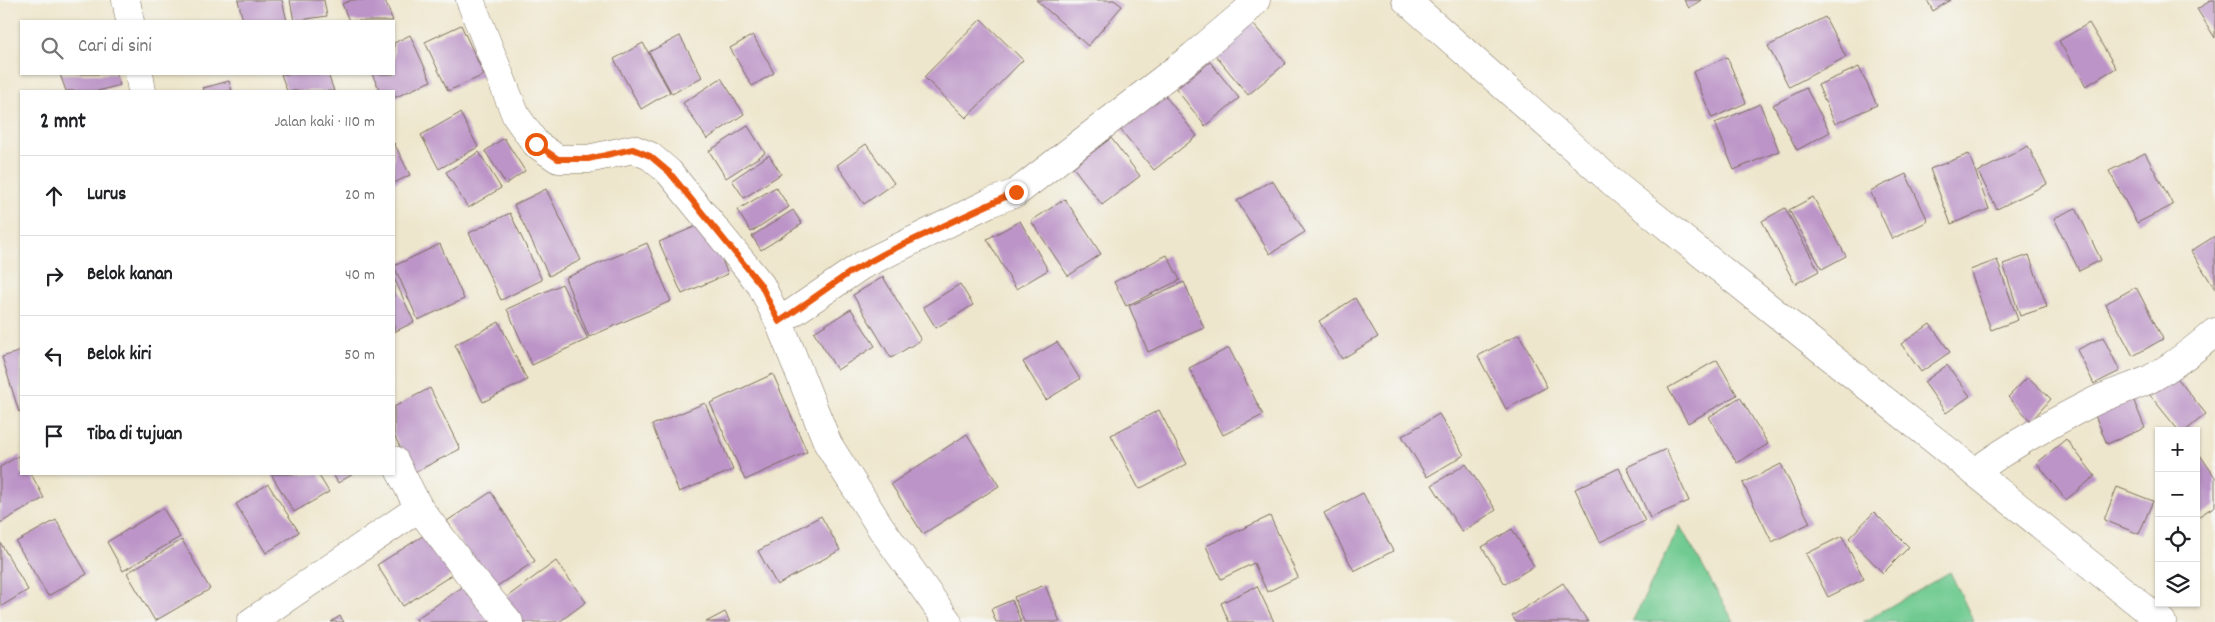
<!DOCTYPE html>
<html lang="id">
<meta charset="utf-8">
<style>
:root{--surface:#fff;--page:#f6f6f6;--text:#202124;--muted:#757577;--line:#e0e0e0}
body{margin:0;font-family:Dekko,sans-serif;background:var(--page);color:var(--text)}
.controls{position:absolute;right:15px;bottom:15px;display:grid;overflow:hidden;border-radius:0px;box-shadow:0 1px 4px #0004}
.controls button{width:45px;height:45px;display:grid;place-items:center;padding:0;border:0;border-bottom:1px solid var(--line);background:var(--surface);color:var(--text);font:25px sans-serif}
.stop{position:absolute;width:15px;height:15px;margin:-11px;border:4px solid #ea580c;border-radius:50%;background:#fff}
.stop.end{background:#ea580c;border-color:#fff;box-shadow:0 1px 5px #0008}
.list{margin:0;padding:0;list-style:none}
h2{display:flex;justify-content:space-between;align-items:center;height:65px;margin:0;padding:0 20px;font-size:21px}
h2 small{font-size:16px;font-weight:400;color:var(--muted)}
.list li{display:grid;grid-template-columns:32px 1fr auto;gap:15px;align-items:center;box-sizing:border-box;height:80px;padding:0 20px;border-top:1px solid var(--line)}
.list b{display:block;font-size:19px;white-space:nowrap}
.list em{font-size:16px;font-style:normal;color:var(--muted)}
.icon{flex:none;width:28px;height:28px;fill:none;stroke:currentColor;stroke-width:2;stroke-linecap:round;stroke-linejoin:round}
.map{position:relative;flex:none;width:2215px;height:622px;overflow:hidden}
.search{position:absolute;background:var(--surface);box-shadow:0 1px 4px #0004;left:20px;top:20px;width:375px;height:55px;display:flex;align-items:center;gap:12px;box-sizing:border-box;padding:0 18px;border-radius:0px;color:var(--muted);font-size:19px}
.panel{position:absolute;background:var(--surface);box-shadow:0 1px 4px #0004;left:20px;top:90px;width:375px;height:385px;border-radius:0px}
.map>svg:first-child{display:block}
.green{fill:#6fca91;stroke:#557a58}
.building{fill:#bc94c7}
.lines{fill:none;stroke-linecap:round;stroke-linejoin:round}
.minor-casing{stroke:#7a6c5b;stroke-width:29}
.minor{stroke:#fff;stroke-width:28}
.route{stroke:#ea580c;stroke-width:6}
</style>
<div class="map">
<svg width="2215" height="622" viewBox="0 0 2215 622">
<rect width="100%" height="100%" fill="#f6f6f2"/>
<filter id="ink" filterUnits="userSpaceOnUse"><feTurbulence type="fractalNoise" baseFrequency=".02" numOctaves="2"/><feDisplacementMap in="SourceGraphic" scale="10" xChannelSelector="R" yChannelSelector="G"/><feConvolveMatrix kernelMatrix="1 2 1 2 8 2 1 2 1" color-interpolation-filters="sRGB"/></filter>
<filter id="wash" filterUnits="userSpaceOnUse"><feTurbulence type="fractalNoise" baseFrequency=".0096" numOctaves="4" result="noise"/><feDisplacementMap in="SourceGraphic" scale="20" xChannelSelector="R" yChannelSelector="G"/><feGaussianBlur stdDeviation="1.12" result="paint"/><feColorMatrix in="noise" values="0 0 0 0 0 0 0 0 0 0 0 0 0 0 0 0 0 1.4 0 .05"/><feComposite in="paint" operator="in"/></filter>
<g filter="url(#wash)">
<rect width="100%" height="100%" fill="#eee6cc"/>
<!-- green -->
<g class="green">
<path d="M1680 526 1734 622H1632Z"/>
<path d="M1950 572 1974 622H1863Z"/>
</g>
<g id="blocks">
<!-- building -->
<g class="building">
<path d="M238 0H282L287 21H243Z"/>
<path d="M290 0H324L327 16 294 21Z"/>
<path d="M352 0H385L393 21H349L342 4Z"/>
<path d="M1036 0H1114L1122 6 1088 46Z"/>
<path d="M1684 0H1701L1689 8Z"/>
<path d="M1927 0H1951L1933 11Z"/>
<path d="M2212 0H2215V38L2197 9Z"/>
<path d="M1825 17 1846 57 1789 87 1768 46Z"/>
<path d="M981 19 1023 60 966 118 924 77Z"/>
<path d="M1249 19 1286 63 1248 95 1211 50Z"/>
<path d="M2089 23 2116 68 2086 86 2059 41Z"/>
<path d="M461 25 484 75 448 91 425 42Z"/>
<path d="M410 35 431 81 394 98V91H380L372 74H394V43Z"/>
<path d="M753 35 774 73 752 86 730 48Z"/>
<path d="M680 36 702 77 672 94 649 52Z"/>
<path d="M643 43 670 92 641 109 614 59Z"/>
<path d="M1727 57 1746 103 1712 118 1693 72Z"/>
<path d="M1210 62 1239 98 1205 126 1176 89Z"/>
<path d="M1859 67 1877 105 1835 124 1818 85Z"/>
<path d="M60 74H116L120 85 98 91H66Z"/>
<path d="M281 74H328L334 91H287Z"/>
<path d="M721 78 744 114 707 139 683 103Z"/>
<path d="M229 81 232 91H204L203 88Z"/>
<path d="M1158 87 1197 136 1154 170 1114 122Z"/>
<path d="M1806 88 1830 132 1797 150 1773 105Z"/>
<path d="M1760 104 1779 151 1734 170 1715 123Z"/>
<path d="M460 113 478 147 439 169 421 135Z"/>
<path d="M748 126 765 153 726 178 709 151Z"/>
<path d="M504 138 525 171 506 184 485 151Z"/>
<path d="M1111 138 1140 176 1102 205 1073 167Z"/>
<path d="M394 143 410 175 394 183Z"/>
<path d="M866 144 894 183 864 204 837 165Z"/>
<path d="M2028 146 2047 184 1997 209 1978 172Z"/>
<path d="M479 152 501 188 468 208 446 172Z"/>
<path d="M2145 153 2173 205 2137 223 2109 171Z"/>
<path d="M1969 154 1989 209 1951 224 1930 169Z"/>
<path d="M769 155 781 174 744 198 732 180Z"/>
<path d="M1906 174 1928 221 1892 239 1870 191Z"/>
<path d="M1272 180 1305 232 1270 254 1237 201Z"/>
<path d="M776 187 789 207 751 232 737 210Z"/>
<path d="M546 189 581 260 549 276 514 205Z"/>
<path d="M1813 197 1846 256 1822 269 1789 210Z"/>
<path d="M1065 199 1101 254 1068 276 1031 221Z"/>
<path d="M1785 208 1819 271 1795 284 1762 221Z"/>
<path d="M2076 208 2101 260 2079 271 2054 218Z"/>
<path d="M793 210 802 224 761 250 752 236Z"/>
<path d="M510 213 542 280 501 300 469 233Z"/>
<path d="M1020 221 1048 270 1016 289 987 239Z"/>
<path d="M706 222 728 274 682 294 659 242Z"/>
<path d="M2215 236V289L2191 251Z"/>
<path d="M647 243 671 301 589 337 565 278Z"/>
<path d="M440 244 464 299 418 320 394 266Z"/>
<path d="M1167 255 1180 280 1126 306 1114 282Z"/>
<path d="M2029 255 2047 307 2020 316 2003 264Z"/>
<path d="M1997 260 2018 320 1991 330 1970 270Z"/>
<path d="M883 277 921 340 891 358 853 295Z"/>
<path d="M394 278 414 322 394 332Z"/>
<path d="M1184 282 1204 328 1148 352 1129 306Z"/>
<path d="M562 284 588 339 532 365 507 309Z"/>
<path d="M960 284 973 305 936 328 923 307Z"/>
<path d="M2136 287 2163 339 2133 356 2105 304Z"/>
<path d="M1355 298 1378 337 1342 359 1319 321Z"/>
<path d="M851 309 875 346 837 370 814 332Z"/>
<path d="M499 322 527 380 483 402 455 345Z"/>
<path d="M1930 324 1950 352 1921 372 1901 344Z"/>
<path d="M1519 334 1547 387 1506 409 1478 356Z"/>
<path d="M2103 337 2120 371 2094 384 2077 350Z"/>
<path d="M1057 342 1080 379 1046 400 1023 362Z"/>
<path d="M1229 348 1263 415 1223 435 1189 368Z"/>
<path d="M21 351V411L19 412 2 357Z"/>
<path d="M1717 360 1737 395 1688 423 1668 388Z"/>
<path d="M1947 365 1970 396 1946 413 1924 382Z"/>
<path d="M2170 369 2206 414 2185 431H2179L2145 389Z"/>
<path d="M773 374 807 452 745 480 710 403Z"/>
<path d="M2028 377 2051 399 2031 421 2008 397Z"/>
<path d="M430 388 460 449 413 473 394 435V407Z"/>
<path d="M2129 389 2145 428 2107 444 2091 406Z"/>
<path d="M1740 397 1768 444 1737 463 1709 417Z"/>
<path d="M705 403 733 470 679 492 652 425Z"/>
<path d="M1159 410 1187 464 1139 489 1111 435Z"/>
<path d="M1439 414 1464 455 1427 477 1402 436Z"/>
<path d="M967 434 999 486 923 534 891 484Z"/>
<path d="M2066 439 2095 476 2066 500 2037 463Z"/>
<path d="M1666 449 1689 501 1650 518 1627 467Z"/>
<path d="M2196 449 2215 477V506L2196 518Z"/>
<path d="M20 455 21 474H31L44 498 0 523V467Z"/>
<path d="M1466 464 1496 510 1462 532 1432 485Z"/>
<path d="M1781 464 1810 523 1772 542 1743 483Z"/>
<path d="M1619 468 1645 521 1600 542 1575 489Z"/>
<path d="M271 474H318L329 492 294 512Z"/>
<path d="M333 474H353L338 483Z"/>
<path d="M268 484 299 532 266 553 236 504Z"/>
<path d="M2117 487 2153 501 2139 534 2104 520Z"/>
<path d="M491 492 535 561 491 590 447 521Z"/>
<path d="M1363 493 1393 551 1354 571 1324 513Z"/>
<path d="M163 508 180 537 123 571 107 542Z"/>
<path d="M1874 512 1909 547 1883 573 1849 538Z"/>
<path d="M821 516 840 550 777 585 758 551Z"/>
<path d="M1270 516 1298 577 1267 592 1254 563 1221 579 1206 546Z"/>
<path d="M56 520 87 574 48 596 16 542Z"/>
<path d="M1512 529 1534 566 1505 584 1482 547Z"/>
<path d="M429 532 455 573 403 606 377 565Z"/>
<path d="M1842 536 1864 579 1828 597 1806 554Z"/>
<path d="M182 540 210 589 155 621 127 573Z"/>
<path d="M0 542 28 590 0 607Z"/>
<path d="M556 561 586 602 559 622H521L504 599Z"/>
<path d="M1563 583 1588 622H1516L1512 616Z"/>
<path d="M467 584 492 622H418L416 619Z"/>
<path d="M1045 585 1060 622H1024L1014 597Z"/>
<path d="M1257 586 1274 622H1229L1221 603Z"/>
<path d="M1012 600 1021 622H996L991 609Z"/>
<path d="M725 612 730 622H706Z"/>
<path d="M340 616 344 622H331Z"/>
</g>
</g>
</g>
<g filter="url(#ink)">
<use href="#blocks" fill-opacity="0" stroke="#7a6c5b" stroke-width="1"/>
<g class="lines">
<!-- minor casing -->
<g class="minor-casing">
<g id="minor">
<path d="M126 0 130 21"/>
<path d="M470 0 516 116 536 144 558 159H588L633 149 650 156 669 172 761 285 779 322 828 444 881 528 948 622"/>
<path d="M1406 0 1618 187 2162 622"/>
<path d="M139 74 142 91"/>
<path d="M779 322 861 266 989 203 1016 193 1193 56 1244 13 1256 0"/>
<path d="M394 460 419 508 469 574 509 622"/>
<path d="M1975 472C2011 445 2052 423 2093 402 2111 393 2132 388 2150 379 2174 366 2194 350 2215 332"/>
<path d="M251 622 419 508"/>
</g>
</g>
<!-- minor -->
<use href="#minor" class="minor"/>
</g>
</g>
<g class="lines" filter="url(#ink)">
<!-- route -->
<path class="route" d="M536 144 558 159H588L633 149 650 156 669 172 761 285 779 322 849 273 887 252 1016 192"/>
</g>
</svg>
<div class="controls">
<button>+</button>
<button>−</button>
<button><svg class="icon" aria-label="locate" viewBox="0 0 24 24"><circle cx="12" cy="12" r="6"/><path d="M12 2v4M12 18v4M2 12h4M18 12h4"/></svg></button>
<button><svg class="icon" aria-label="layers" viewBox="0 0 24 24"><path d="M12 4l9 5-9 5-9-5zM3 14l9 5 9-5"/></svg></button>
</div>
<div class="stop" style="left:536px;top:144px"></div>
<div class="stop end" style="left:1016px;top:192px"></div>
<div class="search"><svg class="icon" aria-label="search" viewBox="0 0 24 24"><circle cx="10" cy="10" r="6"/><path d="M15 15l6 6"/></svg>Cari di sini</div>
<section class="panel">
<h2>2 mnt<small>Jalan kaki · 110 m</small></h2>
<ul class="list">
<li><svg class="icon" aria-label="ahead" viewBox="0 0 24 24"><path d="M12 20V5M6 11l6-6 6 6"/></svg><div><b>Lurus</b></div><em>20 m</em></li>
<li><svg class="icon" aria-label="right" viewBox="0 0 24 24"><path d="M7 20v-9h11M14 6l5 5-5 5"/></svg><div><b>Belok kanan</b></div><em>40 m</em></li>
<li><svg class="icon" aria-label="left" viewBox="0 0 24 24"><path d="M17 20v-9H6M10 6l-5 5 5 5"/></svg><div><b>Belok kiri</b></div><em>50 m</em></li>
<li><svg class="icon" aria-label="arrive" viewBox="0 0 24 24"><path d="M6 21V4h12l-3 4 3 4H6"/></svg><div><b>Tiba di tujuan</b></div></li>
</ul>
</section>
</div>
